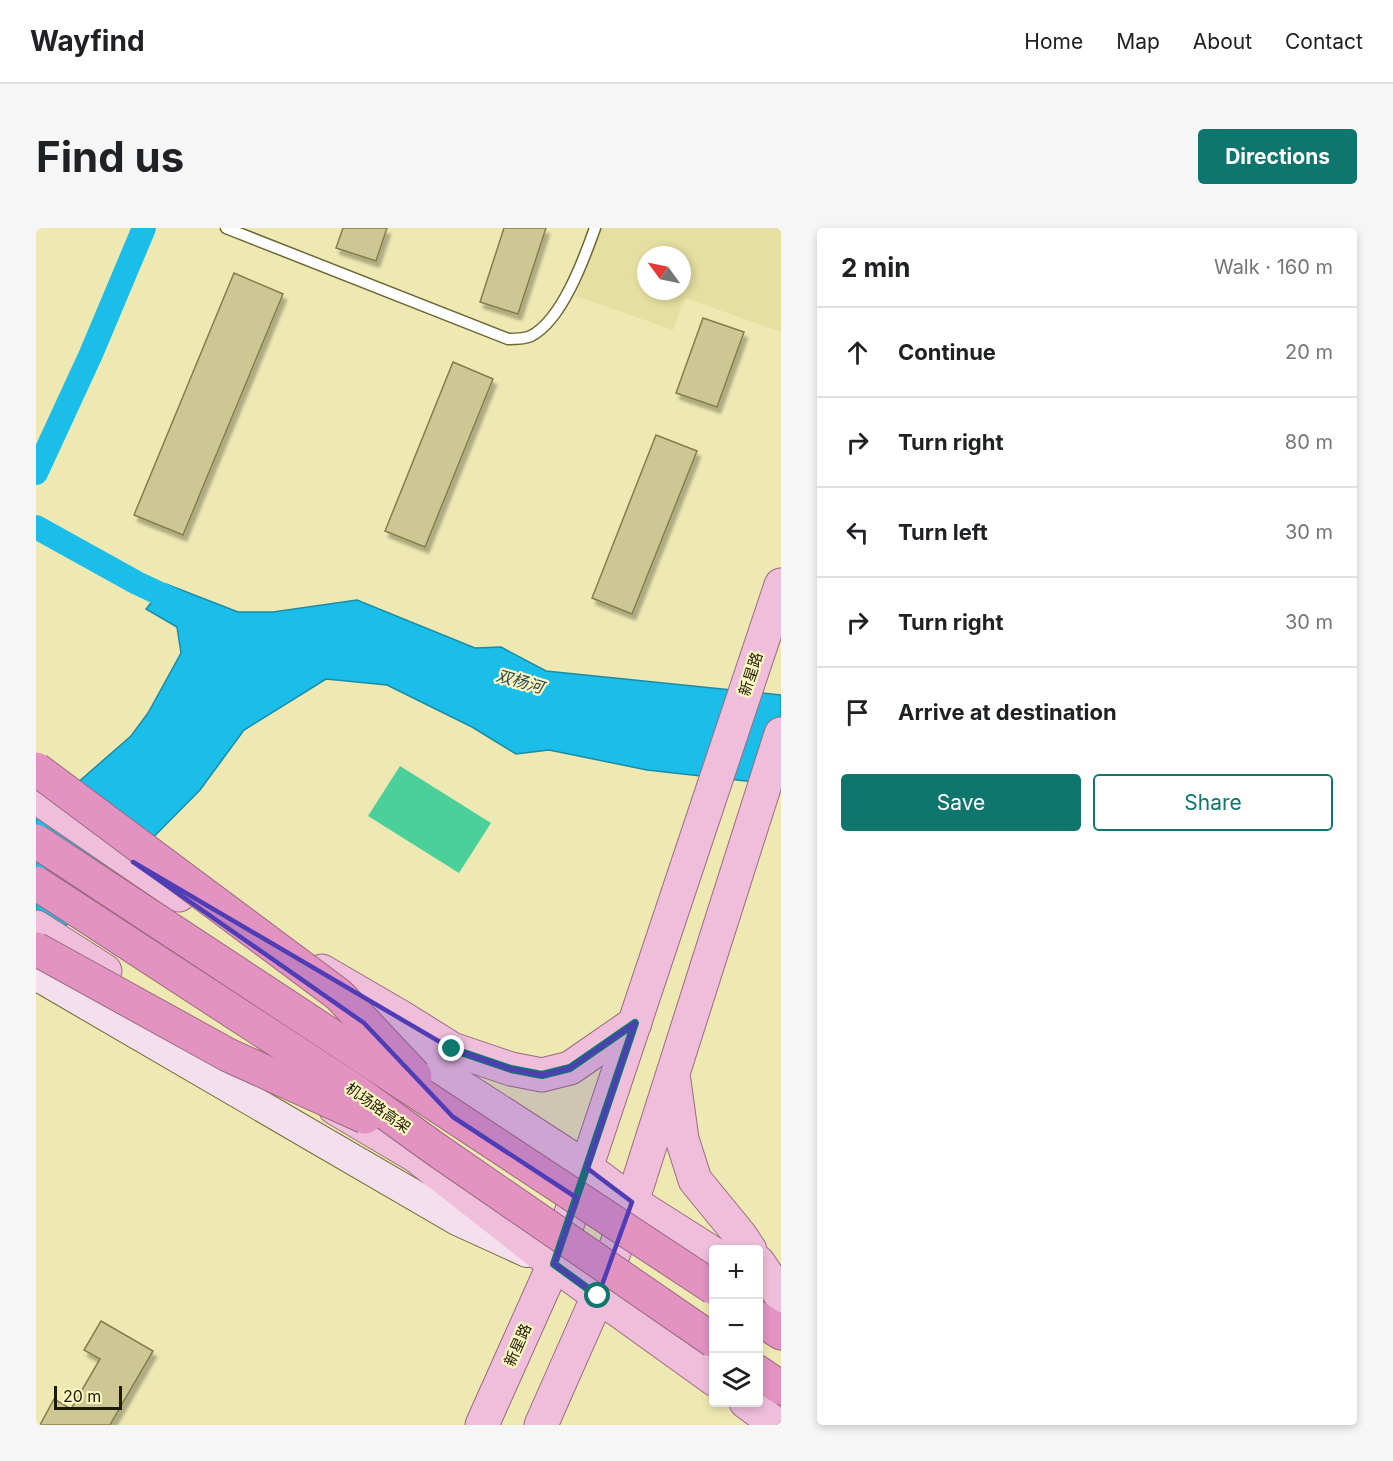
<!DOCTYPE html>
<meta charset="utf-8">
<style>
:root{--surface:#fff;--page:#f6f6f6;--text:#202124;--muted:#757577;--line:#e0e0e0;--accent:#0f766e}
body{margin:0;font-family:Inter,"Noto Sans SC",sans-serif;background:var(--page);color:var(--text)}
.controls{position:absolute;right:18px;bottom:18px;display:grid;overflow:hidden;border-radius:6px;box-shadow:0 3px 9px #0003}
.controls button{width:54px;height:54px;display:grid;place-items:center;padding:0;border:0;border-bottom:2px solid var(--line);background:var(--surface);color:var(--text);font:30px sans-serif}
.compass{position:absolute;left:601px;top:18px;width:54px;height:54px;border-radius:50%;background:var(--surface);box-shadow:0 3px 9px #0003;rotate:303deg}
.scale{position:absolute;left:18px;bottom:15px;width:68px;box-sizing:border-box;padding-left:6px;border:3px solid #1d1a06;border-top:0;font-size:16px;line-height:21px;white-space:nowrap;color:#1d1a06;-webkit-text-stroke:4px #fbf6c0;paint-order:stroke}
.stop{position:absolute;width:18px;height:18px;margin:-14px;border:4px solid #0f766e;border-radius:50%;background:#fff}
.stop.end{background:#0f766e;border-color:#fff;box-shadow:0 2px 6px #0008}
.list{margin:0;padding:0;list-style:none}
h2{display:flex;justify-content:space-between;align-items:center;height:78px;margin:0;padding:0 24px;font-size:26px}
h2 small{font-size:20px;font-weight:400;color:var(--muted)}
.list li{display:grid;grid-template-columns:39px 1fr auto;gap:18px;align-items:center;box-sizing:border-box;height:90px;padding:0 24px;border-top:2px solid var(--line)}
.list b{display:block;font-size:22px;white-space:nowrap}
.list em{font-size:20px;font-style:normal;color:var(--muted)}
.actions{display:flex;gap:12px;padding:18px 24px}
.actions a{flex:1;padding:14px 0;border:2px solid var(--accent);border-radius:6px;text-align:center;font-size:21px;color:var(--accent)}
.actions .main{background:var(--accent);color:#fff}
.icon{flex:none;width:33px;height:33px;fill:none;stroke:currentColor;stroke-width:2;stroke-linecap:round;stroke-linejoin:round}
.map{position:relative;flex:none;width:745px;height:1197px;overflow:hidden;border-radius:6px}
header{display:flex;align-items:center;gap:36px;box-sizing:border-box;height:84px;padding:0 30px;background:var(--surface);border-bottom:2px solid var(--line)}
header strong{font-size:28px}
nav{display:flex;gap:33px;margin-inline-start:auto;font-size:21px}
.intro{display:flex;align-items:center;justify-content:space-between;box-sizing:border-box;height:144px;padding:0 36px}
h1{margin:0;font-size:42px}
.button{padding:15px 27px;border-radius:6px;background:var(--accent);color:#fff;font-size:21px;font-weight:700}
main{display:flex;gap:36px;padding:0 36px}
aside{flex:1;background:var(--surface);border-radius:6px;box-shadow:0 3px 9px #0003}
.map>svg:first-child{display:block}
.built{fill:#e5dfa1;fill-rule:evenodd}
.green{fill:#4bd09b}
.water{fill:#1bbde9;stroke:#1c8ca5;stroke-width:1.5}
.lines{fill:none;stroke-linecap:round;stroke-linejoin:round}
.canal{stroke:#1bbde9;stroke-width:24}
.building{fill:#cdc893;stroke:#837d4b;stroke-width:1.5;filter:url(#shadow)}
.lane-casing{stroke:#6c6735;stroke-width:13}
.secondary-casing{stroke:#6c6735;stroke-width:32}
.primary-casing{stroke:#9d6980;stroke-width:35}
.highway-casing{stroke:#9d6980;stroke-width:35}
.lane{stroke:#fff;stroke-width:10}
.secondary{stroke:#f6dfed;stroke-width:30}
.primary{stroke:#eebeda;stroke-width:33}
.highway{stroke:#e293c2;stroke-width:33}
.highway-bridge-casing{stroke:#9d6980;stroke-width:35;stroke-linecap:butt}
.highway-bridge{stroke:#e293c2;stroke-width:33}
.route{stroke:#0f766e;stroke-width:8}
.marked{fill:#4f3db5;fill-opacity:0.2;stroke:#4f3db5;stroke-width:4.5;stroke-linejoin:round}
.labels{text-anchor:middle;stroke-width:4.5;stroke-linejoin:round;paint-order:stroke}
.street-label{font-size:15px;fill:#1d1a06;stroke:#fbf6c0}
.water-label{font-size:16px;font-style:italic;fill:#27444f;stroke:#fbf6c0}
</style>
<header>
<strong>Wayfind</strong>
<nav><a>Home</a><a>Map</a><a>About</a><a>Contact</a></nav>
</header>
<div class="intro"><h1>Find us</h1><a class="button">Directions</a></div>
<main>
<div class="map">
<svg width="745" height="1197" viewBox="0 0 745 1197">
<defs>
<filter id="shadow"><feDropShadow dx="3.5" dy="6" stdDeviation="1.5" flood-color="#0004"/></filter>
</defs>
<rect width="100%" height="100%" fill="#eee9b3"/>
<!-- built -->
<path class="built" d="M564 0H745V104L649 70 637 102 540 68ZM610 27H646V63H610Z"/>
<!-- green -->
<path class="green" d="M364 538 455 595 423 645 332 588Z"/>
<!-- water -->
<path class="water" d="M130 356 202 384H237L321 372 439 420 465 419 510 443 745 467V557L611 542 513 522 480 526 436 499 351 457 290 451 208 502 164 562 0 728V591L95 508 112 485 145 425 141 399 110 381Z"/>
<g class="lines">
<!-- canal -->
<g class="canal">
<path d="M0 245 55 126 108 0"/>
<path d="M0 299 101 355 152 379"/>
</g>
</g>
<!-- building -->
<g class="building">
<path d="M307 0H351L340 33 300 20Z"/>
<path d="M468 0H510L482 86 444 74Z"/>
<path d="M198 45 247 66 147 307 98 287Z"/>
<path d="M667 90 708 104 681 179 640 165Z"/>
<path d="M417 134 457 151 389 319 349 303Z"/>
<path d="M620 207 661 223 596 386 556 370Z"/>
<path d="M65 1093 117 1123 74 1197H4L18 1171 35 1181 64 1131 48 1122Z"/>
</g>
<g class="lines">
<!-- lane casing -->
<g class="lane-casing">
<path id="lane" d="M190 0 472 111C479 111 489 111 495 108 526 92 548 31 559 0"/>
</g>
<!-- secondary casing -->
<g class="secondary-casing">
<path id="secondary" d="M0 747 421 992 491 1024"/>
</g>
<!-- primary casing -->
<g class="primary-casing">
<g id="primary">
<path d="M0 569 143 667"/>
<path d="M0 699 69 743"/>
<path d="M286 743 365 789 416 821 475 841 506 847 534 840 599 795"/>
<path d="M356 814 551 940 596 974 678 1026"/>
<path d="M638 853 646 911 659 952 704 1007 714 1022"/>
<path d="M299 880 380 928 518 1036 678 1151"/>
<path d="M722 1034 745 1068"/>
<path d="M710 1174 741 1197"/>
<path d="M446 1197 518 1036 745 357"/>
<path d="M505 1197 562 1068 596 974 745 506"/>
</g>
</g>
<!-- highway casing -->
<g class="highway-casing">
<g id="highway">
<path d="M722 1090 745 1105"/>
<path d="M722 1144 745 1160"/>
</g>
</g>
<!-- lane -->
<use href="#lane" class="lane"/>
<!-- secondary -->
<use href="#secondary" class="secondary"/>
<!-- primary -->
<use href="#primary" class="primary"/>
<!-- highway -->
<use href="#highway" class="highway"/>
<!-- highway-bridge casing -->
<g class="highway-bridge-casing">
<g id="highway-bridge">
<path d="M0 541 303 767 379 848"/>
<path d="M0 613 678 1060"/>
<path d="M0 655 322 865 398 920 678 1113"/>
<path d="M0 721 192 827 329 889"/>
</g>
</g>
<!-- highway-bridge -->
<use href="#highway-bridge" class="highway-bridge"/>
</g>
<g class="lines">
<!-- route -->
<path class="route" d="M416 821 475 841 506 847 534 840 599 795 518 1036 562 1068"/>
</g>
<!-- marked area -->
<path class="marked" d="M97 634 416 821 475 841 506 847 534 840 599 795 551 940 596 974 562 1068 518 1036 541 970 417 889 328 795Z"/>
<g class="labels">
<!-- street labels -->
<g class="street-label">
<text transform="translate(715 446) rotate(-72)" y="5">新星路</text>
<text transform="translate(342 880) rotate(35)" y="5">机场路高架</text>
<text transform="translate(482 1117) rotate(-66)" y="5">新星路</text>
</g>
<!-- water labels -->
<g class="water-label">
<text transform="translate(484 453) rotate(16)" y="6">双杨河</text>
</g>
</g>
</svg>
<div class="controls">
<button>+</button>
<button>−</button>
<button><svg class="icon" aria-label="layers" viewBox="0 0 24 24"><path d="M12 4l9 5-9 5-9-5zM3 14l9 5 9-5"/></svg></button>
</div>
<svg class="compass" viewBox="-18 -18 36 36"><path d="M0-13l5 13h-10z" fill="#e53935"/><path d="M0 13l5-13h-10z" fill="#757577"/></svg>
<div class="scale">20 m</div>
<div class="stop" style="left:562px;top:1068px"></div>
<div class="stop end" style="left:416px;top:821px"></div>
</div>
<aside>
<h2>2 min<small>Walk · 160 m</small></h2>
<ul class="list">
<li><svg class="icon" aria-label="ahead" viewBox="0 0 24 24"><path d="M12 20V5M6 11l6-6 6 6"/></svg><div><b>Continue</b></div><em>20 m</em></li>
<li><svg class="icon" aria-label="right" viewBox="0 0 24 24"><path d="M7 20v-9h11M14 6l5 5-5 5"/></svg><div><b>Turn right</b></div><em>80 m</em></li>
<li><svg class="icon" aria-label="left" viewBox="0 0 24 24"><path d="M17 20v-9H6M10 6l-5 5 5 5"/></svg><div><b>Turn left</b></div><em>30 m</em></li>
<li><svg class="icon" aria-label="right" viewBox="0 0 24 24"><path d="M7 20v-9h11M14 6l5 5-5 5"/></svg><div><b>Turn right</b></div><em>30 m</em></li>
<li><svg class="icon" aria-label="arrive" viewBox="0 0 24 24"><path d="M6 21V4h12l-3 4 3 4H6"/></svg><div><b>Arrive at destination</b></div></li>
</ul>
<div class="actions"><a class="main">Save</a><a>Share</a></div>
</aside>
</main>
